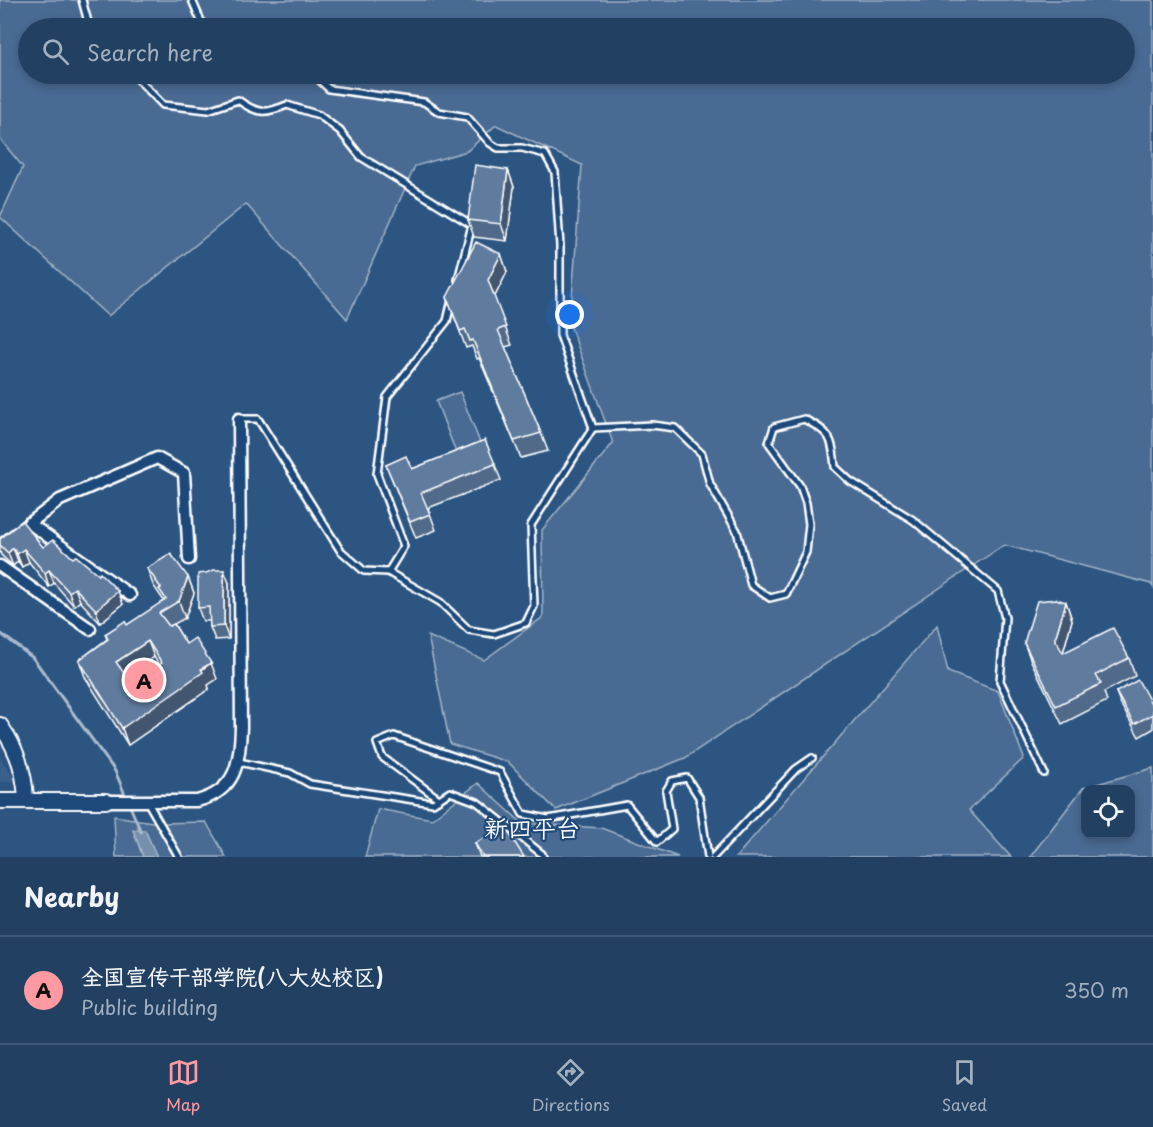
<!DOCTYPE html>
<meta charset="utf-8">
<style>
:root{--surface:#214062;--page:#294768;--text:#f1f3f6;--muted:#a2afbe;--line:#3e5977;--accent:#ff9aa2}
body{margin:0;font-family:"Playpen Sans","LXGW WenKai TC",sans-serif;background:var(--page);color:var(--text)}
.controls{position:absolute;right:18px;bottom:18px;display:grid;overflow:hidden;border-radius:12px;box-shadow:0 3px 9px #0003}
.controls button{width:54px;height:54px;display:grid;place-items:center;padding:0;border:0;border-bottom:2px solid var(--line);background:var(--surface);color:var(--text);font:30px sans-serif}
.you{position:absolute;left:570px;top:315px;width:21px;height:21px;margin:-15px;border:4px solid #fff;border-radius:50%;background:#1a73e8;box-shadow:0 0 0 9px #1a73e833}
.badge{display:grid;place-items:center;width:39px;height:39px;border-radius:50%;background:var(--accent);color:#111;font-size:20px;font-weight:700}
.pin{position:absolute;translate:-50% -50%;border:3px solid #fff;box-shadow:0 2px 6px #0006}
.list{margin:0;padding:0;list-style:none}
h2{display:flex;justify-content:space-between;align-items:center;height:78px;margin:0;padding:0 24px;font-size:26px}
h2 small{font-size:20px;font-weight:400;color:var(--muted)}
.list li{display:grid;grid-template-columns:39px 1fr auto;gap:18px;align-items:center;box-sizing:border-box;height:108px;padding:0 24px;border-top:2px solid var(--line)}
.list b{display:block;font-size:22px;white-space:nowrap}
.list p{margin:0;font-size:20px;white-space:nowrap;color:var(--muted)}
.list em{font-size:20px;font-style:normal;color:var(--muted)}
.icon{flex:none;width:33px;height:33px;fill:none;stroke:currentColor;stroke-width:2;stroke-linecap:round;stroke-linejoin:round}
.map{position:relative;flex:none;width:1153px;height:857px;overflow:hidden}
.search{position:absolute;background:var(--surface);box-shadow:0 3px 9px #0003;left:18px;right:18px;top:18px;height:66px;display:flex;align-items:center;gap:15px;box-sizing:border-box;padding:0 21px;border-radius:33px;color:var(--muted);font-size:22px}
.sheet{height:186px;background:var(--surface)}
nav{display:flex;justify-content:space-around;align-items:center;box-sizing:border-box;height:84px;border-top:2px solid var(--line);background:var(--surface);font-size:16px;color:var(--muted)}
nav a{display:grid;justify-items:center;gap:3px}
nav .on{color:var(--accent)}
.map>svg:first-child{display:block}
.built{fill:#3b618b}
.green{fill:#486b92;stroke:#a4b5c8;stroke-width:1.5;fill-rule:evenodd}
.water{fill:#748fad;stroke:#acbcce;stroke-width:1.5}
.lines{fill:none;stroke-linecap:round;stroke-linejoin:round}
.stream{stroke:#acbcce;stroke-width:3}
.service-casing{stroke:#fff;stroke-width:10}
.minor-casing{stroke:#fff;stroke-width:15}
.tertiary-casing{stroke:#fff;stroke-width:18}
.service{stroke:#1f4a7a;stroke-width:5}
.minor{stroke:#1f4a7a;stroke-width:10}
.tertiary{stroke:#1f4a7a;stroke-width:14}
.wall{fill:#516b89;stroke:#fff;stroke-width:1.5;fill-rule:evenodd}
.shaded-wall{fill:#42576f;stroke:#fff;stroke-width:1.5}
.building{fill:#5e7c9f;stroke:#fff;stroke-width:1.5;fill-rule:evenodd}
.labels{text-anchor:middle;stroke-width:4.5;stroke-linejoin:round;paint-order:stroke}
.quarter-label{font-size:24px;fill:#fff;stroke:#1f4a7a}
</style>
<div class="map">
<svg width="1153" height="857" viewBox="0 0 1153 857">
<rect width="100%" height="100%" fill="#2c5582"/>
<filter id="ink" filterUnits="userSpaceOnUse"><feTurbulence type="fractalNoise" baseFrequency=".0167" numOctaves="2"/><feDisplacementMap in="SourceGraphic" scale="12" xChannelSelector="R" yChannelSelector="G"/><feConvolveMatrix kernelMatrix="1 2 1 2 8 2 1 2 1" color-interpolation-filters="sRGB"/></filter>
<g filter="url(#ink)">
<!-- built -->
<path class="built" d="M0 757 15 781 0 782Z"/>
<!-- green -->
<g class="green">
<path d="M0 0H1153V587L1151 584 1004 545 685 758 556 810 508 762 450 744 428 636 484 660 543 617 542 530 613 443 570 325 582 165 496 125 467 151 415 166 347 319 246 204 108 316 0 217 23 167 0 139ZM28 28H1124V74H28Z"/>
<path d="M460 392 481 445 457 455 436 401Z"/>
<path d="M937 625 948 672 998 691 1024 758 969 810 1011 857H736Z"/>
<path d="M1153 768V857H1030L1083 788ZM1086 790H1130V834H1086Z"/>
<path d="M478 783 522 823 601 828 678 857H365L378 809 432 819Z"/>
<path d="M114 816 159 823 206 822 226 857H116Z"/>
</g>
<!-- water -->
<path class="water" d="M133 830H145L157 857H143Z"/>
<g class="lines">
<!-- stream -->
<path class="stream" d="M0 633 33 658 115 771 141 832"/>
<!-- service casing -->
<g class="service-casing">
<g id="service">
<path d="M82 0 88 22 94 28"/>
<path d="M192 0 204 28"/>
<path d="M133 74 163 105 208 110 238 100C257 114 265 114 287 105L319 115 340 131 361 157 472 225 458 280"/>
<path d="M313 74 329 89 424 102 439 112 467 117 490 143 498 148H522L545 154 555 172 560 246V335L593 428 531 525 534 606 526 623 494 634 469 630 440 602 388 572"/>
<path d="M239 419H258L340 550 364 571 388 572 404 546 377 474 387 397 447 321 452 300"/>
<path d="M593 428 652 425 675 428 702 454 710 484 737 531 751 585 770 598 786 594 806 552 809 524 806 503 800 486 769 443 774 427 804 419C831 433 832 437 835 467L850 481 913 520 998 591 1005 618 1000 681 1044 773"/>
<path d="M239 762 290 773 310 784 433 803 450 792 477 802 542 854 543 857"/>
<path d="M439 799 382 757 377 743 394 736 500 772 523 814 548 819 627 805 657 842 672 829 666 791 672 781 687 778 699 797 708 857"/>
<path d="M147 801 179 857"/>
<path d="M713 857 796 769 812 758"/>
</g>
</g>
<!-- minor casing -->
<g class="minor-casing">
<g id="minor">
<path d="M29 523 130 595"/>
<path d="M0 546 60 500 157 458 184 473 189 559"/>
<path d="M0 566 90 629"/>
<path d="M106 801H197C236 791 240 763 241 727L239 419"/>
</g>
</g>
<!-- tertiary casing -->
<g class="tertiary-casing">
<g id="tertiary">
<path d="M0 725C17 748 25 772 26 800"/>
<path d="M0 801H106"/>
</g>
</g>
<!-- service -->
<use href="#service" class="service"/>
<!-- minor -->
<use href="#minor" class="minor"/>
<!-- tertiary -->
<use href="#tertiary" class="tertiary"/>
</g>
<!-- wall -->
<g class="wall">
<path d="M508 170 514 187 507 241 474 237 468 220Z"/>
<path d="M501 254 507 272 494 298 512 345 505 347 541 433 548 451 521 458 479 358 477 359 472 346 466 348 447 297Z"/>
<path d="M485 440 501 480 428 508 436 530 416 538 386 465 412 469Z"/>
<path d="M0 539 43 547 123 604 100 623 80 601 74 606 54 583 49 587 29 562 22 567 18 561 13 566 1 555 0 551Z"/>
<path d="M147 568 188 577 194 593 185 618 174 624 186 644 217 679 208 685 209 689 128 745 85 677 79 660 107 639 105 634 127 625 164 601 162 598 153 585ZM154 657 159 665 131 683 126 676Z"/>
<path d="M229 583V639L215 640 210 627V621H203L198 608Z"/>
<path d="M1066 602 1072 620 1063 653 1129 658 1135 676 1104 692 1107 701 1062 724 1031 661 1024 643Z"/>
<path d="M1116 692 1153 707V729L1139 737 1121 705Z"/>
<path d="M475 843 524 857H480Z"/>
</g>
<!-- shaded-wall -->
<g class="shaded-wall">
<path d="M508 170 514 187 507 241 501 224Z"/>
<path d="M501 254 507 272 494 298 488 280Z"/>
<path d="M13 548 18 561 13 566 8 553Z"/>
<path d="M24 549 29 562 22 567 17 554Z"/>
<path d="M49 570 54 583 49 587 45 573Z"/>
<path d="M224 570 229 583V639L224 626Z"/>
<path d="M188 577 194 593 185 618 179 601Z"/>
<path d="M75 588 80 601 74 606 69 592Z"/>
<path d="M118 591 123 604 100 623 96 610Z"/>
<path d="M1066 602 1072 620 1062 656 1055 639Z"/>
<path d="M148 641 154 657 122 679 116 662Z"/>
<path d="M211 663 217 679 208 685 209 689 128 745 122 728Z"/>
</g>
<!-- building -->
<g class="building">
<path d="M475 165 508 170 501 224 468 220Z"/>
<path d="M476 242 501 254 488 280 506 327 498 330 541 433 514 441 473 340 470 341 465 329 460 331 447 297Z"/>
<path d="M485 440 495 464 421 493 430 514 410 522 386 465 406 456 412 469Z"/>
<path d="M22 521 43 547 53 540 73 558 76 556 99 575 100 573 118 591 96 610 75 588 69 592 49 570 45 573 24 549 17 554 13 548 8 553 0 545V539Z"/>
<path d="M171 554 188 577 179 601 159 613 169 626 174 624 186 644 195 638 211 663 201 669 203 672 122 728 79 660 108 639 105 634 125 621 127 625 166 599 159 589 161 588 147 568ZM148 641 162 663 131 683 116 662Z"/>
<path d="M214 570H224V626L210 627 209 607 198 608V574L206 573Z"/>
<path d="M1056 599 1066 602 1055 639 1063 653 1113 628 1129 658 1096 675 1101 684 1056 706 1024 643 1037 601Z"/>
<path d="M1138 680 1153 707V714L1134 724 1116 692Z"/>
<path d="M500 829 507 830 524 857H483L475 843Z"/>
</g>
</g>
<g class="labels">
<!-- quarter labels -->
<g class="quarter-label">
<text x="532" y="837">新四平台</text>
</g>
</g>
</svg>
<div class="controls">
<button><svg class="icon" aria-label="locate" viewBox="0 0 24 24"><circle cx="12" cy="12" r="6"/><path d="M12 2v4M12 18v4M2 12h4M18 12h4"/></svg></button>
</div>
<div class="you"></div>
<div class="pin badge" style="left:144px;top:680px">A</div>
<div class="search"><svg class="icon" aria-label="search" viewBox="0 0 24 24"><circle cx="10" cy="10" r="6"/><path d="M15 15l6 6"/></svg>Search here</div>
</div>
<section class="sheet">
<h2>Nearby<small></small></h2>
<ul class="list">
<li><span class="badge">A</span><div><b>全国宣传干部学院(八大处校区)</b><p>Public building</p></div><em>350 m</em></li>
</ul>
</section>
<nav>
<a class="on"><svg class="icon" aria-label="map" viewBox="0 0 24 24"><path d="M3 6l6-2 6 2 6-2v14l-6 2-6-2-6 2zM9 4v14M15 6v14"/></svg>Map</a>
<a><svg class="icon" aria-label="directions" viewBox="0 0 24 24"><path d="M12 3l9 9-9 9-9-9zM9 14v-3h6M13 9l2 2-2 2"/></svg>Directions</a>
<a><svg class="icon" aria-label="saved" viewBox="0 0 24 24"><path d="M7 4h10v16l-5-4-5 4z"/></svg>Saved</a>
</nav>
